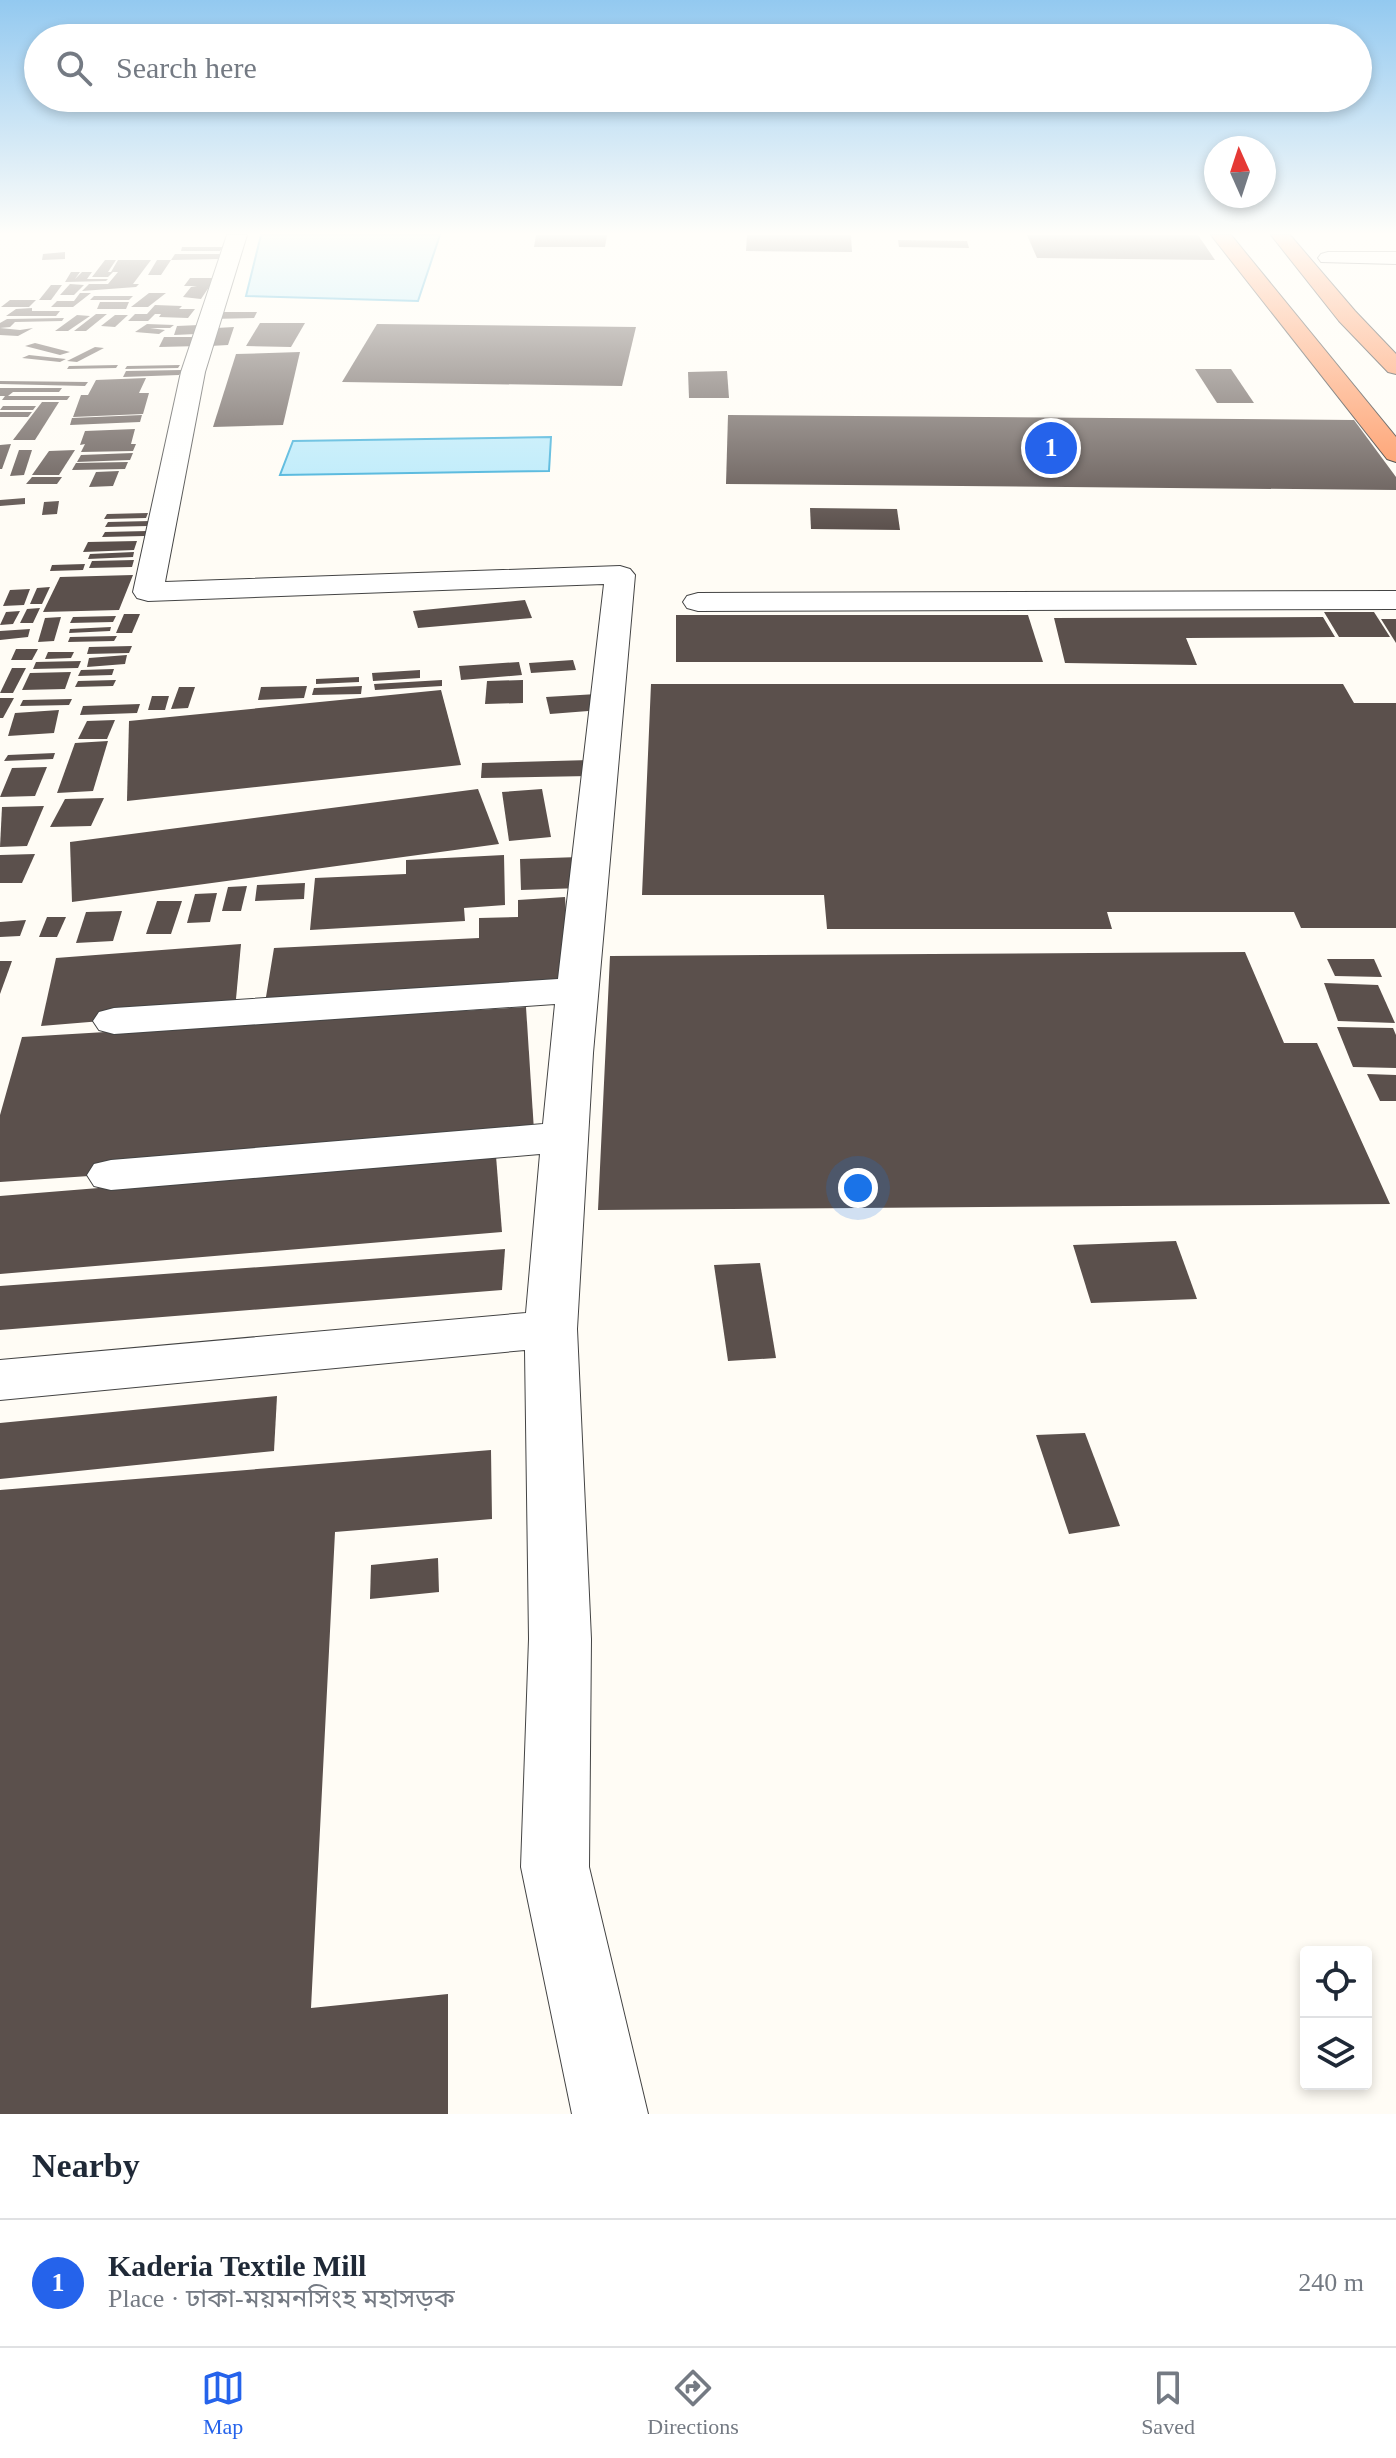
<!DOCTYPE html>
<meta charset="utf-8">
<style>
:root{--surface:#fff;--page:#f2f2f3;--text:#1f2937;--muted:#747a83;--line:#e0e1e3;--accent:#2563eb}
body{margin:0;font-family:"Times New Roman","Noto Sans Bengali",serif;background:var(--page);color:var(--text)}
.controls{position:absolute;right:24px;bottom:24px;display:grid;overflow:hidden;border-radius:8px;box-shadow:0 4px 12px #0003}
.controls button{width:72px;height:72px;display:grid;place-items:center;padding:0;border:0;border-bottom:2px solid var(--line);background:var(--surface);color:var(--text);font:40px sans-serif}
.compass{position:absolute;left:1204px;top:136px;width:72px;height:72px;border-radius:50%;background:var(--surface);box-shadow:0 4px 12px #0003;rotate:357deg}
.you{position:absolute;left:858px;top:1188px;width:28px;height:28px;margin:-20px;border:6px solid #fff;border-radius:50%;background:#1a73e8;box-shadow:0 0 0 12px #1a73e833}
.badge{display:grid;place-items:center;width:52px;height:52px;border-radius:50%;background:var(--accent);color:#fff;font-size:26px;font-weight:700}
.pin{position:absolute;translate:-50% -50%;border:4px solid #fff;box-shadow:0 2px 8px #0006}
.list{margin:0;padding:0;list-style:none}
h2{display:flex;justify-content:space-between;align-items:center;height:104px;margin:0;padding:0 32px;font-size:34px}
h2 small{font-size:26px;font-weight:400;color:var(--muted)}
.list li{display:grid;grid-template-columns:52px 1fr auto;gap:24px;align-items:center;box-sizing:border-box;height:128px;padding:0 32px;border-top:2px solid var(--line)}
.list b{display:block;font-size:30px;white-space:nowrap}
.list p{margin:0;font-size:26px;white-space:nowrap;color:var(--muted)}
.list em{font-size:26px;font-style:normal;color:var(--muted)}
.icon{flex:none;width:44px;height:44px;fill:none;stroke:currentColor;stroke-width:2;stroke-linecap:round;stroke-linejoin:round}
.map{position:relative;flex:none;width:1396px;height:2114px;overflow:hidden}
.search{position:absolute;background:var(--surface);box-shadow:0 4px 12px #0003;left:24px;right:24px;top:24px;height:88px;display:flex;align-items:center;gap:20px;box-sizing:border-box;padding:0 28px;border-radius:44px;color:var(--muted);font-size:30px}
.sheet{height:232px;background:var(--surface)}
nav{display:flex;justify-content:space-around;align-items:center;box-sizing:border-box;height:112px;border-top:2px solid var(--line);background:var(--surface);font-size:22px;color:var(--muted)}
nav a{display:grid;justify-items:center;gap:4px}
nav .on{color:var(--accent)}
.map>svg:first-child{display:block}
.water{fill:#b5e9fb;stroke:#36abd8;stroke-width:2}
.building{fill:#5b504c}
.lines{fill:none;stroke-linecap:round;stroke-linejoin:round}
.minor-casing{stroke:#444;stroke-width:2}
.highway-casing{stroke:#222;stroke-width:2}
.minor{fill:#fff;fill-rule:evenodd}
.highway{fill:#fe8d53;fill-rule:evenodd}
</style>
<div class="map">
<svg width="1396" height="2114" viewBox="0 0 1396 2114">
<rect width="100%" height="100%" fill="#fffcf5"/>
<!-- water -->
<g class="water">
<path d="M261 235H440L418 301 246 296Z"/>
<path d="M551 437 549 471 280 475 293 441Z"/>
</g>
<!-- building -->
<g class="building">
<path d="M536 235H607L605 247H534Z"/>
<path d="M747 235H851L852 252 746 251Z"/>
<path d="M1027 235H1198L1215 260 1037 258Z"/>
<path d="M898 240 967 241 969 248 899 247Z"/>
<path d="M182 247H223L220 251H181Z"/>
<path d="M65 252V259L42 260 43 254Z"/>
<path d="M175 254H221L219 259 171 260 161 275H148L157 260H171Z"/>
<path d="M105 260H116L108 272H113L108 277H92Z"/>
<path d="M118 260H151L133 284H139L136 287 82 291 89 284H108L118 272H111Z"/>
<path d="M71 272H80L75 279 82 272H92L87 279H108L106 281 65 282Z"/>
<path d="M190 278H215L201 299 183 297 191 287 197 286H184Z"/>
<path d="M70 284 84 285 74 295H60Z"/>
<path d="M51 285H62L51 300H39Z"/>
<path d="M80 293H91L73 307H51L57 301H74Z"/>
<path d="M149 293H166L148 307H131Z"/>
<path d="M94 296H133L129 300H90Z"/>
<path d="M10 300H36L29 307H1Z"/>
<path d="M100 302H129L126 309H97Z"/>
<path d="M155 305 182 306 179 309H195L188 318 159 317 161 314H155L148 321H128L135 314H147Z"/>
<path d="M32 308V311H60L56 316H6L16 309Z"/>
<path d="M214 312H257L254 318 211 319Z"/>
<path d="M96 314H107L86 331H74Z"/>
<path d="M77 315 90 316 68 331H55Z"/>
<path d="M115 315H128L115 327 101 326Z"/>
<path d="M64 318 62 321 15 322 10 327 0 328V323L7 319Z"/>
<path d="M260 323H305L291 347 246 346Z"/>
<path d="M147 324 174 325 170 328H150L165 330 159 334 135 332Z"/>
<path d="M377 324 636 327 622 386 342 382Z"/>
<path d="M199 325 196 334 174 335 177 326Z"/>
<path d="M234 327 228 345 210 346 216 328Z"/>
<path d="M0 328 20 330 33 328 18 336 0 335Z"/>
<path d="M164 337H204L200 346 159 347Z"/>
<path d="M35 343 70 352 60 355 25 346Z"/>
<path d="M95 347 104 348 77 362 67 361Z"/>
<path d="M300 352 283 425 213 427 236 354Z"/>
<path d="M29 355 66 359 60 362 22 358Z"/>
<path d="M118 365 116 368 67 369 69 366Z"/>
<path d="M180 365 178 368 125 369 127 366Z"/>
<path d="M1195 369H1231L1254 403H1217Z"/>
<path d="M182 370 179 375 123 377 126 371Z"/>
<path d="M727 371 729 398H689L688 372Z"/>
<path d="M146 378 139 393H149L143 414 73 417 81 395H88L96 380Z"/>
<path d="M0 381 88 382 85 386 0 384Z"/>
<path d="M0 388H62L59 392H13L8 396H0Z"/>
<path d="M5 396H70L67 400H2Z"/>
<path d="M42 402H59L35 440H13Z"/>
<path d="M3 406H36L33 410H0Z"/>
<path d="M0 412H32L28 417H0Z"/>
<path d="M142 415 140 422 70 425 72 418Z"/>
<path d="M728 415 1354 420 1396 477V490L726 484Z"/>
<path d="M135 429 131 444H136L133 451 81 452 85 444 80 445 85 431Z"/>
<path d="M11 444 2 469H0V445Z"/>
<path d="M19 450H32L24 475 10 476Z"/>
<path d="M75 450 59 475H32L49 451Z"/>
<path d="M133 453 130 460 77 462 81 455Z"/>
<path d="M128 462 125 469 72 470 76 463Z"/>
<path d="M119 471 113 486 89 487 96 472Z"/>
<path d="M32 477H62L57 484H26Z"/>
<path d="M25 498V504L0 506V500Z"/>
<path d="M59 501 57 514 42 515 44 502Z"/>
<path d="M810 508 897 509 900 530 811 529Z"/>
<path d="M148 513 146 518 104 519 107 514Z"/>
<path d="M150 521 148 526 105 527 108 522Z"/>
<path d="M147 531 145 536 102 537 105 532Z"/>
<path d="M137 541 134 550 83 552 88 542Z"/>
<path d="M134 552 133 557 88 559 90 554Z"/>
<path d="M134 560 132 567 89 568 92 561Z"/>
<path d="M85 564 83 570 50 571 52 565Z"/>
<path d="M133 575 119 610 43 612 60 577Z"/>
<path d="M50 587 42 604H30L37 588Z"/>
<path d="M30 589 24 605 3 606 10 590Z"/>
<path d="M525 600 532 618 418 628 413 611Z"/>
<path d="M40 608 33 623H20L27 609Z"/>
<path d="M20 611 13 624 0 625 6 612Z"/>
<path d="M1324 612H1374L1390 637H1339Z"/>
<path d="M124 614H140L132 633H116Z"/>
<path d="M676 615H1028L1043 662H676Z"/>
<path d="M116 616 113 622 70 623 73 617Z"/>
<path d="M61 617 54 641 38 642 45 618Z"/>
<path d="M1323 617 1335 637 1186 638 1197 665 1065 663 1054 618Z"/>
<path d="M1381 619H1396V643Z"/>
<path d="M111 627 110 631 69 633 70 629Z"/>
<path d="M30 629 28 637 0 640V631Z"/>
<path d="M117 636 114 641 68 642 70 637Z"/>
<path d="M132 646 129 653 87 654 89 647Z"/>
<path d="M16 649H38L32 660H11Z"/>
<path d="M48 652H74L71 658 45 659Z"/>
<path d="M127 655 125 664 87 667 89 658Z"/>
<path d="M573 660 576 670 531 673 529 663Z"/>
<path d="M81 661 78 668 33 669 36 662Z"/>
<path d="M519 662 522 675 461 680 459 666Z"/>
<path d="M12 668H26L13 693H0Z"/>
<path d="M114 669 112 675 78 676 81 670Z"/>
<path d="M420 670V678L373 681 372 673Z"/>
<path d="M71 672 65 689 22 690 30 673Z"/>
<path d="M359 677V682L316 684V679Z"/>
<path d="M116 680 113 686 75 687 78 681Z"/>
<path d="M442 680V686L375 690 374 684Z"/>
<path d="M523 680V703L485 704 487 681Z"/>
<path d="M651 684H1343L1354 703H1396V928H1301L1294 912H1107L1112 929H827L824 895H642Z"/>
<path d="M307 686 304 698 258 700 261 687Z"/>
<path d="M362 686 361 694 312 695 314 688Z"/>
<path d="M179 687H195L188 708 171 709Z"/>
<path d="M441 690 461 765 127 801 129 721Z"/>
<path d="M597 694 601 710 550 714 546 697Z"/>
<path d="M152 696H169L165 710H148Z"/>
<path d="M0 698H14L3 718H0Z"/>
<path d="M72 699 69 705 20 706 23 700Z"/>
<path d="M140 704 137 713 80 715 83 706Z"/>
<path d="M59 710 54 733 8 736 15 713Z"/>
<path d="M115 720 107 739H78L87 721Z"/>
<path d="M108 741 93 791 57 793 75 743Z"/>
<path d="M55 753 53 759 4 761 8 755Z"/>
<path d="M590 760V776L481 778 482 763Z"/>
<path d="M47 767 35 796 0 797 12 768Z"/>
<path d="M478 789 499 844 72 902 70 842Z"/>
<path d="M542 789 551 837 509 841 502 792Z"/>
<path d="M104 798 91 826 50 827 65 799Z"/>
<path d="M44 806 27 846 0 847 2 807Z"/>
<path d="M35 854 22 883H0V855Z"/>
<path d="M504 855 505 905 464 908 465 921 310 930 315 878 406 874V860Z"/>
<path d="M579 857 581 888 521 890 520 859Z"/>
<path d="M305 883 304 899 255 901 257 885Z"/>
<path d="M247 886 241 911H222L228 887Z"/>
<path d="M217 893 210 922 187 923 195 894Z"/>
<path d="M565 897 571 988 265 1003 274 948 479 938V918L518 917V900Z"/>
<path d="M157 901H182L171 934H146Z"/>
<path d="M122 911 113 941 76 943 86 912Z"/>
<path d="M47 917H66L57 937H39Z"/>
<path d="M26 920 20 936 0 937V922Z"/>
<path d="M241 944 235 1010 41 1026 56 958Z"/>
<path d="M1245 952 1284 1043H1317L1390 1204 598 1210 610 956Z"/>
<path d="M1327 959H1374L1382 977 1335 976Z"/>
<path d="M0 961H12L0 994Z"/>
<path d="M1324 983 1378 985 1395 1023 1338 1021Z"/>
<path d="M526 1007 535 1146 0 1182V1115L22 1037Z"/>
<path d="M1337 1027 1393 1028 1396 1035V1068L1353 1067Z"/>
<path d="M1367 1074 1396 1075V1101H1380Z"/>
<path d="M496 1156 502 1232 0 1274V1196Z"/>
<path d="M1176 1241 1197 1299 1091 1303 1073 1245Z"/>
<path d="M505 1249 502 1290 0 1330V1286Z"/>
<path d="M760 1263 776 1358 728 1361 714 1265Z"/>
<path d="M277 1396 274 1451 0 1479V1423Z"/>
<path d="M1085 1433 1120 1526 1069 1534 1036 1435Z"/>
<path d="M491 1450 492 1519 335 1532 311 2008 448 1994V2114H0V1490Z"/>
<path d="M438 1558 439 1592 370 1599 371 1565Z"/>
</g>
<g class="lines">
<!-- minor casing -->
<g class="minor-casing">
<g id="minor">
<path d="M227 235H247L205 372 165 582 620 566 630 569 635 575 593 1053 577 1329 591 1639 589 1867 648 2114H572L521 1867 529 1639 525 1350 0 1400V1360L526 1313 540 1154 111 1190 94 1186 87 1175 94 1164 111 1160 543 1124 555 1004 114 1034 99 1030 93 1021 99 1012 114 1008 558 979 604 584 148 601 137 598 133 592 181 372Z"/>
<path d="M1328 252H1396V264L1321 262 1318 258 1321 254Z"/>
<path d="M1396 591V609L698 611 687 608 683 602 687 596 698 593Z"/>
</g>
</g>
<!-- highway casing -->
<g class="highway-casing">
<g id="highway">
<path d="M1211 235H1231L1396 437V462L1387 459Z"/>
<path d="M1271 235H1290L1355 311 1396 354V374L1388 372 1339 321Z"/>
</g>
</g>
<!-- minor -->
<use href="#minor" class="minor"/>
<!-- highway -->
<use href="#highway" class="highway"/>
</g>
<!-- sky -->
<linearGradient id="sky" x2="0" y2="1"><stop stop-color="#93c9f0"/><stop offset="0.44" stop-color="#fffefa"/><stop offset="1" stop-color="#fffefa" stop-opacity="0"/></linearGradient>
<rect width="1396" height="531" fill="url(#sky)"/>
</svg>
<div class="controls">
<button><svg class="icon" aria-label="locate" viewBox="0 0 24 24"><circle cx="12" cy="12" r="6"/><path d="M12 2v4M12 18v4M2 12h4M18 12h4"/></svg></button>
<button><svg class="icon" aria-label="layers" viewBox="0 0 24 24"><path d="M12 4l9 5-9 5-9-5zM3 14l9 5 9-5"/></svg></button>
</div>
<svg class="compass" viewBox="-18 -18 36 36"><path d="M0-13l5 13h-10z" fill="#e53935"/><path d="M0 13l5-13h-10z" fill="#747a83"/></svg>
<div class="you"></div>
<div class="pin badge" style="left:1051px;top:448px">1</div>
<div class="search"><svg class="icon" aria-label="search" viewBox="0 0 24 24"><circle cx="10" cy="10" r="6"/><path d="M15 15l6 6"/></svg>Search here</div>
</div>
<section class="sheet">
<h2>Nearby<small></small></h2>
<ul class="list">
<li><span class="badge">1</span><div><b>Kaderia Textile Mill</b><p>Place · ঢাকা-ময়মনসিংহ মহাসড়ক</p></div><em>240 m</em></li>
</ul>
</section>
<nav>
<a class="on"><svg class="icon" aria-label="map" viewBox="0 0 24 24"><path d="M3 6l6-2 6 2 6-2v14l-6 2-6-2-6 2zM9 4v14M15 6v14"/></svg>Map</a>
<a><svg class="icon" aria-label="directions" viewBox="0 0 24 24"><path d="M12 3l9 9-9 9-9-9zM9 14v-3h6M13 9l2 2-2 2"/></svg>Directions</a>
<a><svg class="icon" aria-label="saved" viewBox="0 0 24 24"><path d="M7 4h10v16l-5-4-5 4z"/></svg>Saved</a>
</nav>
